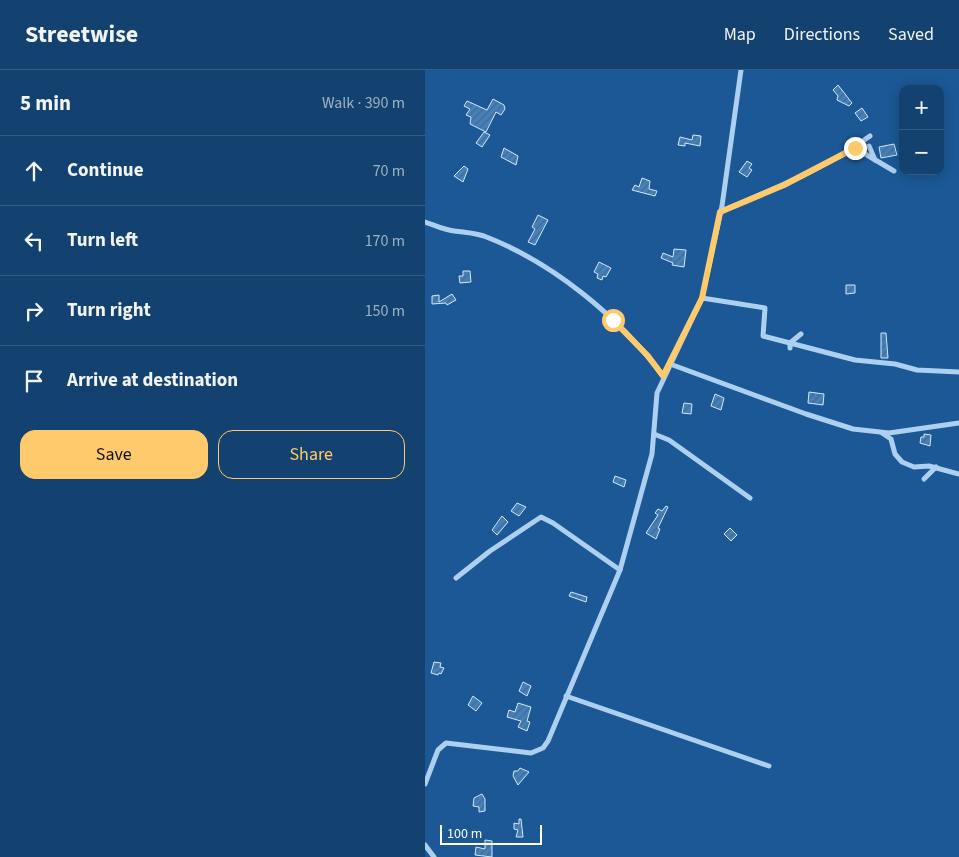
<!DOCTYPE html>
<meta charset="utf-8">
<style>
:root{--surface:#144270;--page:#214d78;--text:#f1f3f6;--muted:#9db0c3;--line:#335b83;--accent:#ffca6b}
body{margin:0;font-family:"Source Sans 3",sans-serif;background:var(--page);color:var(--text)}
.controls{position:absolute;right:15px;top:15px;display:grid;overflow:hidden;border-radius:10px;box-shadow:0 2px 12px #0003}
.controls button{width:45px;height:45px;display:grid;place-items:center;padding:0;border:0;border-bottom:1px solid var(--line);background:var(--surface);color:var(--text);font:25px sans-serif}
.scale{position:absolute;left:15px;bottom:12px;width:102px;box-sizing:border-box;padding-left:5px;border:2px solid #fff;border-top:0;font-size:14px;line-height:18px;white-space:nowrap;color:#fff;-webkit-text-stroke:4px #1b5895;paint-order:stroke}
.stop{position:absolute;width:15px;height:15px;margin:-11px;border:4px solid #ffca6b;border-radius:50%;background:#fff}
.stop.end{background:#ffca6b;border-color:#fff;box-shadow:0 1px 5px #0008}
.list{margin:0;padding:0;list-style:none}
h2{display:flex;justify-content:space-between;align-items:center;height:65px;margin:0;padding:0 20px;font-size:21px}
h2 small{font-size:16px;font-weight:400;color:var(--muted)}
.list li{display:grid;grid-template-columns:32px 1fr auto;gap:15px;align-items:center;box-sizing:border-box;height:70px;padding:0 20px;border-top:1px solid var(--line)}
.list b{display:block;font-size:19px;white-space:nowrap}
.list em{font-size:16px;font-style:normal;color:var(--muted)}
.actions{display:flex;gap:10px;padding:15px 20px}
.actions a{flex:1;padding:11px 0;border:1px solid var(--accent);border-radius:15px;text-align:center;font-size:18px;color:var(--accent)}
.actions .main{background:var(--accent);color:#111}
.icon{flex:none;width:28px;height:28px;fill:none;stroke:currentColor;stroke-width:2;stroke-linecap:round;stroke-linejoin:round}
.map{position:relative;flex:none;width:534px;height:787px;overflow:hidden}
header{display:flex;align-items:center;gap:30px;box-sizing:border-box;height:70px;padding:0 25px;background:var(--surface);border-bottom:1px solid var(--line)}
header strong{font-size:24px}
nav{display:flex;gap:28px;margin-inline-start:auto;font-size:18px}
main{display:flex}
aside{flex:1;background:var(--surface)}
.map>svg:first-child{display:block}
.building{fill:url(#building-hatch);stroke:#d3e8fb}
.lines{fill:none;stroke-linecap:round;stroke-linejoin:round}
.minor{stroke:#add0f0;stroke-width:5}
.route{stroke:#ffca6b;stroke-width:6}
</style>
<header>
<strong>Streetwise</strong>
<nav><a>Map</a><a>Directions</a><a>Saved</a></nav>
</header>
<main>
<aside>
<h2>5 min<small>Walk · 390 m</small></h2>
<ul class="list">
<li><svg class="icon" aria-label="ahead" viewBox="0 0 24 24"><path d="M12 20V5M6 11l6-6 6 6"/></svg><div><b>Continue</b></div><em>70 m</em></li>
<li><svg class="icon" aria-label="left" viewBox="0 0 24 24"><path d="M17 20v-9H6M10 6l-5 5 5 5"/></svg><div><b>Turn left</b></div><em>170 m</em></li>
<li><svg class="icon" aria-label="right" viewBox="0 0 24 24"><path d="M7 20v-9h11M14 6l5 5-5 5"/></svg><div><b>Turn right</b></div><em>150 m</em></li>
<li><svg class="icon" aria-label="arrive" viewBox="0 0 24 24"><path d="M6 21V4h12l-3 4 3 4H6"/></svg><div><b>Arrive at destination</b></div></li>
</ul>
<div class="actions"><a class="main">Save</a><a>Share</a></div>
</aside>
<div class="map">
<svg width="534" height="787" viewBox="0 0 534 787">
<defs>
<pattern id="building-hatch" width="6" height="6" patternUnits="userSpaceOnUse" patternTransform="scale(1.25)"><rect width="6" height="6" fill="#4481bc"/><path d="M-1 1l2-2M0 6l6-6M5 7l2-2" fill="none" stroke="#48698a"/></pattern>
</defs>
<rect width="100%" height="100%" fill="#1b5895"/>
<!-- building -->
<g class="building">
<path d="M413 15 427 33 424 36 412 30 413 26 408 20Z"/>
<path d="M68 29 79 35 80 39 76 45 71 42 61 62 45 54 46 47 41 45 45 39 39 36 42 31 62 40Z"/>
<path d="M437 38 443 47 436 51 430 43Z"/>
<path d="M59 62 65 65 57 77 51 73Z"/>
<path d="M268 65 276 66 275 76 260 73V76L253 75 255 67 267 70Z"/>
<path d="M469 74 472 85 456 88 454 77Z"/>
<path d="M79 78 93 86 91 95 76 87Z"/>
<path d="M322 91 327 94 324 98 327 100 322 107 314 102Z"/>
<path d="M39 96 43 99 38 112 29 106Z"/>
<path d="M217 108 225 111 224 119 232 121 230 126 207 120 210 115 214 117Z"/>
<path d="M113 145 123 150 110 175 103 172 110 159 107 157Z"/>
<path d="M249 179 261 180 259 197 247 195 248 193 236 188 238 183 248 187Z"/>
<path d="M174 192 186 198 181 207 178 206 177 210 172 208 173 204 169 202Z"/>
<path d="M38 201H45L46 212 35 213 34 206H38Z"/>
<path d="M421 215H430V223L421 224Z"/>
<path d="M27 224 31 230 22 235 21 233 7 234V226L14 225V232Z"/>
<path d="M456 263H461L463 288H456Z"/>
<path d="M384 322 399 324 398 335 383 333Z"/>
<path d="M290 324 299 328 296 340 286 336Z"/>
<path d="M259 333 267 334 266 344 257 343Z"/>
<path d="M499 364 506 365 505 376 495 373 496 367H499Z"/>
<path d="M190 406 201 410 199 417 188 412Z"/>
<path d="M92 433 101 437 94 446 86 441Z"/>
<path d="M241 436 243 437 233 458 235 459 231 469 221 463 233 445 230 443 233 439 237 441Z"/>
<path d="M77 446 83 452 72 465 67 460Z"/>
<path d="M305 458 312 465 306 471 299 464Z"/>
<path d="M146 522 162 527 161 532 144 526Z"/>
<path d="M9 592 16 593 15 597 19 598 16 604 14 603 13 605 6 603Z"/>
<path d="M98 612 106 616 102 626 94 621Z"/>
<path d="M48 626 57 633 51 641 43 635Z"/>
<path d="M93 633 106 637 102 651 105 652 102 661 93 657 96 651 82 647 84 640 90 642Z"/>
<path d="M95 698 104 702 93 715 88 706 89 701H93Z"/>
<path d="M57 724 60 729V741L54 742V737L48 736 49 728Z"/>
<path d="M94 749H96L98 767H91L93 760 89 759V753L94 754Z"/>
<path d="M60 770 67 771V787L50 785 51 777 60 779Z"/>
</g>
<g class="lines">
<!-- minor -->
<g class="minor">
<path d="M444 76 450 90"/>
<path d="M430 78 469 101"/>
<path d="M295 142C346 120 400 99 445 66"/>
<path d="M0 152C9 155 19 160 29 161 40 162 49 163 59 166 129 193 194 247 238 306"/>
<path d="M277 228 340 238 338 266 365 273 376 264"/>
<path d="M365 278V273L430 290 470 294 492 300 534 302"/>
<path d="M245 294 381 344 428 359 464 363 534 353"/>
<path d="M457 363 466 369 470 384 477 392 489 397 504 396 534 404"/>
<path d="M229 364 244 370 325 428"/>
<path d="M499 409 511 397"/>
<path d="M31 508 65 481 116 447 128 453 195 500"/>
<path d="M141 626 344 696"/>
<path d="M0 714 13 680 21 673 106 683 118 678 123 671 195 500 227 384 232 323 277 228 297 136 316 0"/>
<path d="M0 775 9 787"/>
</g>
</g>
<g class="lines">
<!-- route -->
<path class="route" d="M188 250 223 286 238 306 277 228 295 142 359 115 430 78"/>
</g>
</svg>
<div class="controls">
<button>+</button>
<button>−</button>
</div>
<div class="scale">100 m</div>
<div class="stop" style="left:188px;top:250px"></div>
<div class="stop end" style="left:430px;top:78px"></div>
</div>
</main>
